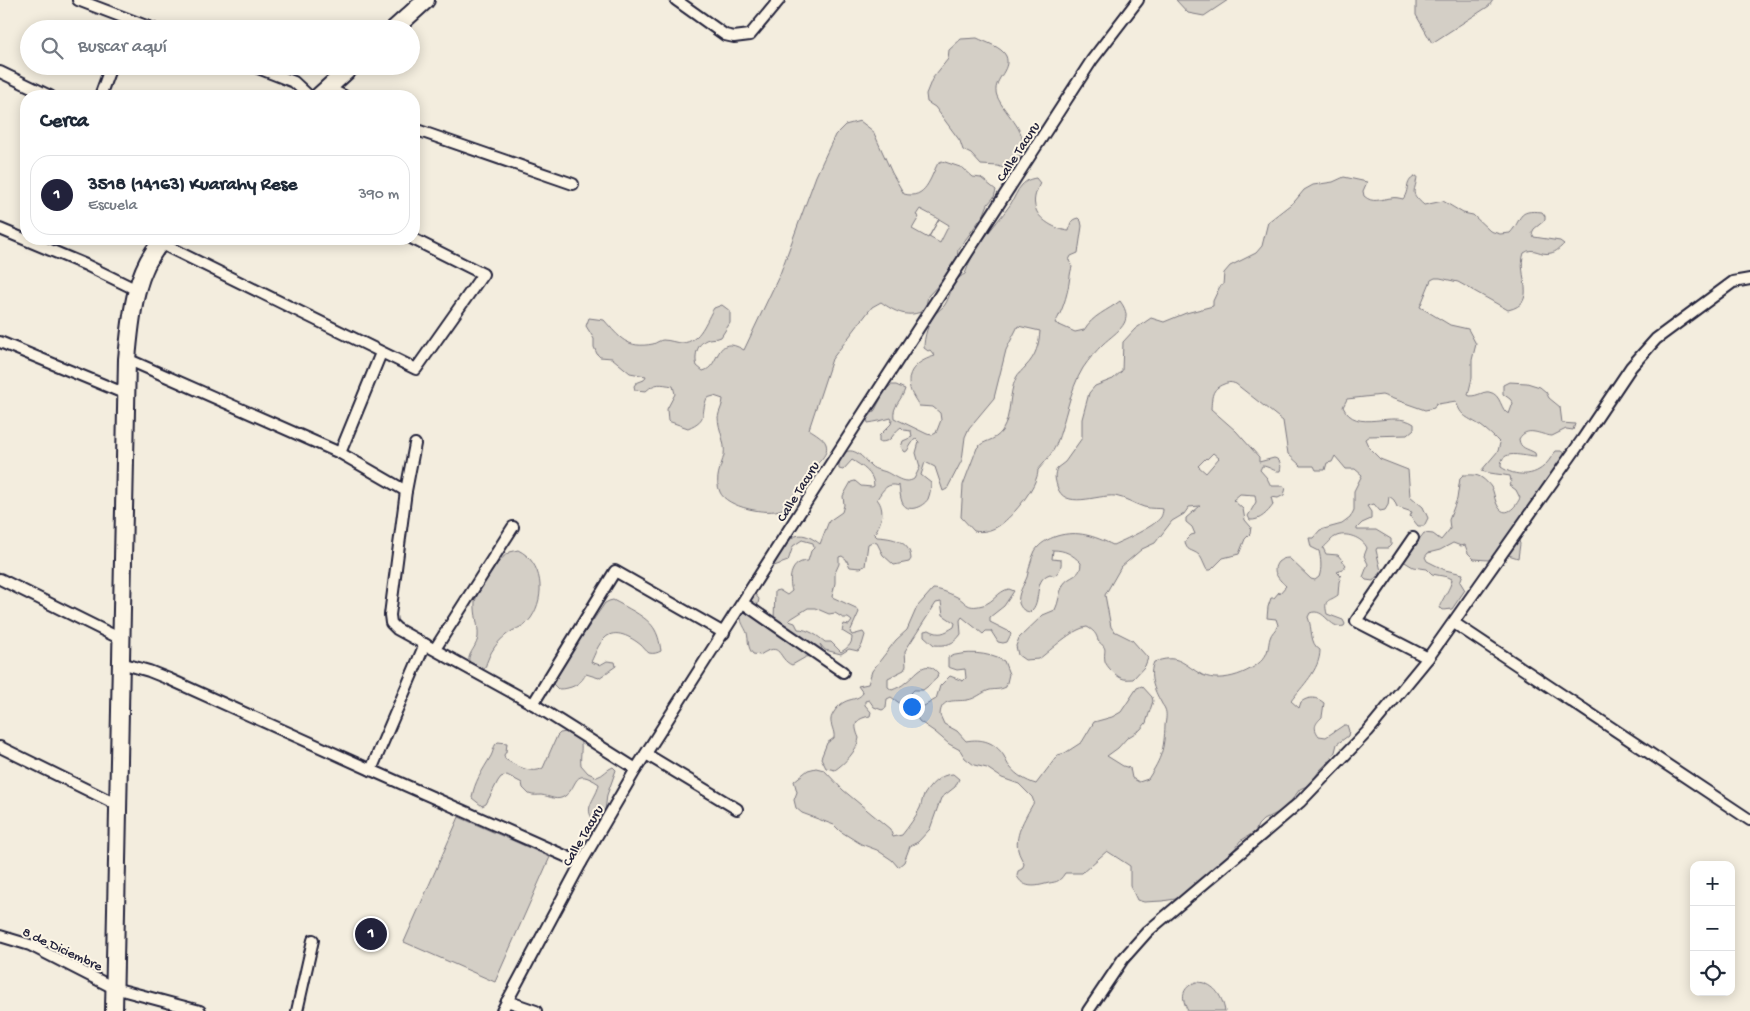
<!DOCTYPE html>
<html lang="es">
<meta charset="utf-8">
<style>
:root{--surface:#fff;--page:#f2f2f3;--text:#1f2937;--muted:#747a83;--line:#e0e1e3;--accent:#22223b}
body{margin:0;font-family:"Gochi Hand",sans-serif;background:var(--page);color:var(--text)}
.controls{position:absolute;right:15px;bottom:15px;display:grid;overflow:hidden;border-radius:10px;box-shadow:0 2px 12px #0003}
.controls button{width:45px;height:45px;display:grid;place-items:center;padding:0;border:0;border-bottom:1px solid var(--line);background:var(--surface);color:var(--text);font:25px sans-serif}
.you{position:absolute;left:911px;top:706px;width:18px;height:18px;margin:-12px;border:4px solid #fff;border-radius:50%;background:#1a73e8;box-shadow:0 0 0 8px #1a73e833}
.badge{display:grid;place-items:center;width:32px;height:32px;border-radius:50%;background:var(--accent);color:#fff;font-size:16px;font-weight:700}
.pin{position:absolute;translate:-50% -50%;border:2px solid #fff;box-shadow:0 1px 5px #0006}
.list{margin:0;padding:0;list-style:none}
h2{display:flex;justify-content:space-between;align-items:center;height:65px;margin:0;padding:0 20px;font-size:21px}
h2 small{font-size:16px;font-weight:400;color:var(--muted)}
.list li{display:grid;grid-template-columns:32px 1fr auto;gap:15px;align-items:center;box-sizing:border-box;height:80px;margin:0 10px 10px;padding:0 10px;border:1px solid var(--line);border-radius:20px}
.list b{display:block;font-size:19px;white-space:nowrap}
.list p{margin:0;font-size:16px;white-space:nowrap;color:var(--muted)}
.list em{font-size:16px;font-style:normal;color:var(--muted)}
.icon{flex:none;width:28px;height:28px;fill:none;stroke:currentColor;stroke-width:2;stroke-linecap:round;stroke-linejoin:round}
.map{position:relative;flex:none;width:1750px;height:1011px;overflow:hidden}
.search{position:absolute;background:var(--surface);box-shadow:0 2px 12px #0003;left:20px;top:20px;width:400px;height:55px;display:flex;align-items:center;gap:12px;box-sizing:border-box;padding:0 18px;border-radius:28px;color:var(--muted);font-size:19px}
.panel{position:absolute;background:var(--surface);box-shadow:0 2px 12px #0003;left:20px;top:90px;width:400px;height:155px;border-radius:20px}
.map>svg:first-child{display:block}
.green{fill:#d4cfc6;stroke:#7b7880;fill-rule:evenodd}
.lines{fill:none;stroke-linecap:round;stroke-linejoin:round}
.minor-casing{stroke:#22223b;stroke-width:14}
.primary-casing{stroke:#22223b;stroke-width:20}
.minor{stroke:#fcf5e5;stroke-width:10}
.primary{stroke:#fcf5e5;stroke-width:16}
.labels{text-anchor:middle;stroke-width:4;stroke-linejoin:round;paint-order:stroke}
.street-label{font-size:14px;fill:#22223b;stroke:#fcf5e5}
</style>
<div class="map">
<svg width="1750" height="1011" viewBox="0 0 1750 1011">
<rect width="100%" height="100%" fill="#f3edde"/>
<filter id="ink" filterUnits="userSpaceOnUse"><feTurbulence type="fractalNoise" baseFrequency=".02" numOctaves="2"/><feDisplacementMap in="SourceGraphic" scale="10" xChannelSelector="R" yChannelSelector="G"/><feConvolveMatrix kernelMatrix="1 2 1 2 8 2 1 2 1" color-interpolation-filters="sRGB"/></filter>
<g filter="url(#ink)">
<!-- green -->
<g class="green">
<path d="M1176 0H1228L1204 16 1188 13Z"/>
<path d="M1416 0H1493L1489 6 1432 43 1416 15Z"/>
<path d="M977 38C985 42 1002 47 1006 56 1012 71 991 80 997 96 1005 116 1033 133 1019 157 1015 163 1013 166 1006 169L998 166 981 165 971 154 963 150 960 141 935 107 927 102 926 94 932 79 948 59 949 50 961 39Z"/>
<path d="M860 121 873 131 892 173 904 194C926 200 930 178 938 163L942 161 963 168 973 177 981 178 996 190 994 197 988 204 984 214 958 250 957 258 944 279 928 296 925 310C908 319 895 312 881 302L872 307 832 359 809 429C815 433 824 438 826 444 830 456 814 465 809 473 801 486 796 502 782 509 768 516 726 507 720 492 714 479 721 467 724 455 726 443 718 429 718 417 719 411 723 405 723 399L714 396 707 398C700 414 709 419 688 428L668 421 667 409 675 394 673 386C660 384 656 382 646 391L635 390 634 386 636 383 644 380 646 376 630 373 612 358 600 357 597 354 594 347V339L586 326 589 318 604 320C620 338 627 349 653 344 656 343 660 340 663 340 670 340 676 343 682 343 701 342 706 320 714 308L722 305 730 311V323L721 337C717 339 713 338 709 339 697 342 694 356 697 366L703 371C721 367 714 332 744 350L780 274 816 176 835 135 845 125ZM920 209 939 219 928 238 912 229 919 217 916 215ZM939 219 949 225 940 243 929 237Z"/>
<path d="M1417 176C1416 192 1408 191 1424 205L1443 201 1463 213 1473 215 1490 231 1500 234 1510 233C1523 219 1516 209 1542 212L1545 216V220L1534 229 1532 233 1534 237 1560 241 1564 244C1560 248 1556 252 1551 253 1540 256 1534 246 1524 253 1516 275 1540 303 1508 310L1458 282 1440 278H1435L1431 280 1420 307 1450 325 1468 329 1476 344 1472 360V378L1468 395 1470 396C1478 396 1484 391 1489 392 1502 394 1500 411 1509 414L1513 403 1510 399 1503 394V385L1509 382 1527 383 1540 387 1546 392 1549 398 1560 407 1562 423 1575 424 1573 430 1566 429 1552 436C1540 435 1527 425 1519 439 1520 449 1527 448 1535 453L1536 457C1524 457 1500 447 1501 467 1515 477 1535 477 1546 464 1550 460 1552 455 1556 451H1561L1565 454 1564 458 1517 535 1520 544 1518 558 1505 554 1496 556 1488 560 1474 559 1468 553 1465 545 1461 546 1453 543 1440 550 1428 553 1425 557 1427 561 1445 570 1463 574 1460 582 1465 590 1452 609 1444 610 1439 608C1442 599 1451 588 1452 579L1448 577 1432 574 1427 569 1413 567 1403 561 1424 533 1433 534 1441 540 1450 529 1449 520 1457 499 1460 478 1463 475C1470 475 1477 474 1482 478 1485 480 1489 484 1491 487 1494 491 1494 497 1496 502 1503 520 1514 510 1520 498L1516 490 1509 485 1511 481 1510 476C1500 474 1491 474 1481 471L1498 451 1500 443C1494 437 1488 431 1481 426 1468 417 1461 418 1456 401L1438 404 1436 403 1434 408 1425 410 1382 395 1347 399 1343 407C1356 435 1392 409 1414 424V429L1407 435 1369 436 1365 439 1369 448 1380 459 1408 470 1410 496 1423 507 1428 518 1424 526H1418L1410 516 1412 512 1397 507 1394 500 1389 496 1388 505 1385 510 1380 511 1374 504 1367 506 1371 512V519L1362 523 1357 528V530H1376L1391 539V545L1388 548H1377L1376 550 1381 571 1373 581 1366 580 1363 577 1368 564 1364 556 1367 548C1363 538 1345 531 1335 537 1332 538 1327 545 1323 548L1326 554 1338 555 1346 565 1342 570 1337 572 1341 576 1339 582 1338 595C1329 602 1323 598 1327 614L1343 620 1345 624 1344 626C1329 630 1325 607 1310 613L1308 617C1313 630 1309 643 1320 650 1320 670 1302 686 1291 701L1299 708 1301 702C1309 696 1317 697 1324 703L1322 717C1316 723 1312 727 1319 736L1326 737 1344 725H1347L1349 731 1348 736 1337 744 1335 752 1328 762 1319 771 1314 779 1309 785 1300 789 1285 809 1263 820 1258 825 1255 832 1240 841 1227 861 1182 898 1162 901 1144 902 1137 900 1130 885V866L1107 851 1082 873H1065C1058 884 1056 881 1045 884 1034 887 1023 888 1017 876L1018 871 1022 869 1024 864C1022 859 1019 855 1018 850 1014 834 1027 815 1034 802L1032 797 1019 784 1002 778 987 768 974 765 965 758 960 750 949 744 935 732 919 721 915 714 891 697 887 699 886 708 882 710 874 707 869 700 865 701V705L871 712 870 716C855 719 853 724 859 738 857 751 845 763 835 770L826 768 821 758 827 743 834 738C835 731 830 725 831 719 831 717 833 714 834 712 845 695 856 703 863 693L858 686 868 684 872 671 896 640 907 630 917 607 933 589C939 589 949 593 955 596 967 601 965 610 983 605 994 602 998 591 1009 589L1014 591 1004 606 990 617V622L1008 631 1011 634 1007 642 1003 643 998 642 991 631H986L983 634 962 617 960 620 961 634C954 644 947 646 934 645L924 636V631L929 630C940 636 944 633 954 627L955 623 943 615 941 602 936 603 905 651 906 666 904 670 888 678V687L892 690C897 688 902 686 906 682 916 675 925 657 938 673L937 678 927 687 923 690H914L911 693 915 701 924 706 936 699 940 686 950 676 963 681 966 678 965 669 957 670 948 667V657C966 651 987 652 1004 661L1009 674 1006 687C1000 690 996 689 990 690 982 692 976 699 967 700 955 702 941 697 940 715L944 724 957 731 966 741C982 738 995 742 1004 756 1006 760 1007 764 1010 767 1016 775 1026 781 1036 784L1058 755 1065 753 1082 742 1094 722 1112 717 1121 712 1137 688 1142 686 1152 697 1153 701 1146 723 1140 730 1127 738 1118 748 1107 756 1123 766 1130 768 1132 778 1139 782 1148 779C1162 757 1164 750 1165 725 1166 720 1167 713 1165 709 1164 706 1162 705 1161 702 1154 690 1148 675 1154 662 1177 654 1181 662 1199 673 1217 685 1250 674 1263 659 1269 652 1268 645 1270 638 1271 633 1276 630 1278 625L1276 619 1267 618 1268 607 1271 598H1274L1279 592V594L1286 586C1280 580 1270 572 1278 562 1282 559 1284 558 1289 558L1311 579 1315 580 1319 577C1322 569 1321 559 1319 551L1311 547 1309 538H1313L1320 530 1342 524 1350 518 1354 510V491L1362 475 1355 469H1346L1335 456 1332 462 1327 463 1325 470H1316L1314 466H1301L1288 454 1283 421 1236 384C1231 382 1229 382 1224 384 1211 389 1212 397 1211 409L1236 431 1259 457V462L1274 458C1280 459 1282 465 1280 471 1274 472 1269 466 1262 466L1260 470 1267 478 1271 486H1284L1286 488 1284 495 1278 498 1271 497 1273 505C1268 512 1260 521 1250 520L1248 516 1256 502 1255 495 1240 494 1233 500 1243 509 1245 520 1251 527 1250 534 1245 539 1239 554 1223 558 1211 570H1207C1204 565 1202 558 1199 555 1192 549 1186 552 1185 541L1191 535 1195 534 1192 527 1186 522V518L1200 506 1189 507 1184 514 1172 521 1155 543 1142 549 1121 567 1105 595 1111 627 1114 631 1132 640 1148 658 1145 666 1133 679C1129 679 1125 680 1121 678 1116 676 1106 666 1105 661 1103 649 1109 650 1098 641 1097 634 1093 630 1087 627 1072 629 1051 650 1039 659L1025 660 1018 655 1016 646 1019 638 1043 615 1055 610C1059 602 1059 593 1063 585 1069 575 1081 578 1081 563 1072 554 1065 550 1053 550L1052 559 1061 560C1062 567 1059 572 1054 576L1050 574C1032 580 1043 602 1030 612 1024 611 1021 609 1019 603 1017 594 1024 585 1027 577 1029 569 1031 559 1035 551 1040 543 1048 539 1057 536 1078 530 1094 536 1113 545 1124 540 1154 527 1161 517 1162 515 1163 512 1163 509 1158 508 1151 509 1144 507 1134 504 1126 498 1115 496 1097 494 1064 511 1057 486 1055 479 1054 475 1057 468L1065 462 1082 438V419L1089 393 1095 386 1113 379 1122 371 1123 342 1135 329 1151 318 1164 322 1186 313 1213 306V301L1220 286 1223 285 1224 273 1230 266 1256 253 1262 246 1268 222 1295 201 1304 190 1313 185 1333 182 1344 177 1367 182 1363 191 1364 196C1373 204 1380 199 1391 198 1395 197 1399 198 1403 199 1410 190 1404 180 1417 176ZM1213 453 1219 458 1206 473 1198 466 1206 458 1207 459Z"/>
<path d="M1036 178 1040 183C1037 190 1033 198 1035 206 1037 220 1057 230 1069 231 1071 224 1069 220 1078 218L1081 221 1082 226 1078 253 1071 256 1069 260 1072 267C1070 273 1070 277 1069 283 1067 296 1062 312 1055 323L1075 332 1084 330C1093 315 1107 311 1120 301 1136 322 1117 331 1103 344 1096 351 1089 359 1083 368 1069 391 1066 420 1056 445 1052 454 1045 462 1038 470 1038 486 1013 516 1000 525 993 530 983 533 974 531L961 517 963 485 977 448C983 440 994 442 1002 431 1012 415 1008 395 1016 378 1018 373 1023 370 1026 366 1036 356 1039 344 1040 331L1018 326 1006 350 994 398 969 428 965 437 962 460 947 489 943 491 935 467 925 462 921 475 931 483C931 488 930 494 928 499 923 507 907 514 902 502 900 497 900 491 899 486 887 482 883 490 877 499 886 510 881 524 874 534L877 537C893 538 910 541 911 559L909 562 894 565 883 555 877 543 872 542 868 544 865 566 860 568 850 567 846 559 842 556 839 557V564L835 573V583L832 597 856 608 859 612 850 632 852 635 863 632 865 635 862 645 858 651 849 649 841 654 825 650 820 644 823 651 822 655 806 657 792 665C777 659 783 640 760 655L753 654C747 647 749 641 747 633 744 625 736 618 746 610L748 598 754 593 759 599 757 608 774 619 775 591 779 590 787 595 792 591C788 578 791 561 808 561L811 551 814 548 813 543 802 540 793 546 788 561 774 566C775 558 779 554 783 548 794 530 806 533 820 544L829 521 842 512 844 505 843 496 851 482 855 481 861 486 872 487 874 486C874 473 862 466 852 460L843 470 839 469C838 458 845 446 857 453 863 456 866 462 871 466 875 470 881 470 886 472 895 476 904 485 914 479L920 467 916 453 919 442 916 439 914 440 907 451 905 452 901 447 903 441 912 437 911 431 904 430 901 427C891 434 894 442 879 442V436L891 424 892 420 891 418C884 420 875 422 868 423L867 419 875 410 884 392 891 385H896L905 389C902 400 892 406 894 418L927 434 932 435 936 433 941 420 940 413 933 407 919 406C916 400 911 394 910 388 905 370 920 360 935 356L930 350 928 351 924 348C924 337 928 323 935 314 938 311 941 309 944 306 952 295 950 281 965 274 974 245 993 229 1010 205 1014 199 1017 190 1022 185 1027 180 1030 179 1036 178ZM808 608H815L829 614 835 613 843 618H848L852 621 849 625 844 624 842 631 852 637C852 645 847 648 841 652L831 642H825C818 636 808 629 798 629L795 623 789 621V620Z"/>
<path d="M518 550C543 562 546 596 531 618 526 625 520 627 512 631 498 639 489 653 485 668L482 670C456 661 476 652 478 637 479 626 474 614 475 602 477 591 499 557 510 552 513 551 515 551 518 550Z"/>
<path d="M613 600C621 604 628 608 635 612 653 623 658 630 661 651 657 653 654 654 649 653 646 651 643 647 641 645 631 637 615 628 605 638 598 644 595 654 591 662L600 665 607 661 615 662 616 666 599 678 586 674C580 685 571 689 558 689L553 684V679L605 603 609 601Z"/>
<path d="M566 732C588 736 579 748 581 765L588 773 597 777C604 775 607 769 613 767L616 770 607 795 605 811 599 819 594 820C582 808 597 798 599 784 572 766 579 786 565 796 557 802 550 796 541 795 537 795 534 796 529 794L523 788 522 783 507 775 501 777 498 781 486 804 482 806 472 798C474 782 483 770 491 756 494 750 493 746 498 742L507 743 506 752 504 755 505 759C515 765 531 775 543 768L557 736 560 733Z"/>
<path d="M816 768 824 770 843 790 890 829 893 837 902 835C909 826 915 818 920 808 921 805 922 801 923 797 929 786 940 774 953 774L959 779 955 787 941 798 930 829 918 842 910 846 904 862 898 867 892 860 877 850 861 844 840 831 834 825 802 813 796 808 794 800 797 792 794 781 808 770Z"/>
<path d="M459 817 550 857 495 982 404 942Z"/>
<path d="M1196 982C1213 982 1222 995 1225 1011H1188C1181 998 1181 988 1196 982Z"/>
</g>
<g class="lines">
<!-- minor casing -->
<g class="minor-casing">
<g id="minor">
<path d="M78 0 154 29"/>
<path d="M676 0 725 35 734 37 750 35 779 0"/>
<path d="M253 66 294 82 309 96"/>
<path d="M0 72 50 96"/>
<path d="M328 88 344 96"/>
<path d="M100 96 111 66"/>
<path d="M414 129 573 184"/>
<path d="M0 229 86 265 137 290"/>
<path d="M160 243 416 369 483 274 413 239"/>
<path d="M0 342 126 394"/>
<path d="M127 359 340 453 406 491"/>
<path d="M415 444 406 491 390 615 391 623 397 629 533 704 636 769"/>
<path d="M340 453 381 353"/>
<path d="M1413 538 1356 621 1428 658"/>
<path d="M0 579 121 639"/>
<path d="M743 603 843 672"/>
<path d="M1454 623 1750 820"/>
<path d="M435 649 513 527"/>
<path d="M121 663 149 671 169 679 371 770 581 863"/>
<path d="M533 704 615 571 724 633"/>
<path d="M0 747 118 805"/>
<path d="M646 754 737 809"/>
<path d="M371 770 425 644"/>
<path d="M0 936 30 945 114 988 200 1011"/>
<path d="M507 1001 536 1011"/>
<path d="M297 1011 313 940"/>
<path d="M502 1011 581 863 636 769 839 451 1092 60 1138 0"/>
<path d="M1088 1011 1123 959 1147 932 1300 802 1368 731 1428 658 1582 440 1631 367 1656 339 1733 282 1750 279"/>
</g>
</g>
<!-- primary casing -->
<g class="primary-casing">
<g id="primary">
<path d="M394 29 426 0"/>
<path d="M319 96 352 66"/>
<path d="M114 1011 127 359C131 318 134 270 164 239"/>
</g>
</g>
<!-- minor -->
<use href="#minor" class="minor"/>
<!-- primary -->
<use href="#primary" class="primary"/>
</g>
</g>
<g class="labels">
<!-- street labels -->
<g class="street-label">
<text transform="translate(1017 151) rotate(-57)" y="5">Calle Tacuru</text>
<text transform="translate(797 491) rotate(-58)" y="5">Calle Tacuru</text>
<text transform="translate(582 835) rotate(-60)" y="5">Calle Tacuru</text>
<text transform="translate(63 948) rotate(25)" y="5">8 de Diciembre</text>
</g>
</g>
</svg>
<div class="controls">
<button>+</button>
<button>−</button>
<button><svg class="icon" aria-label="locate" viewBox="0 0 24 24"><circle cx="12" cy="12" r="6"/><path d="M12 2v4M12 18v4M2 12h4M18 12h4"/></svg></button>
</div>
<div class="you"></div>
<div class="pin badge" style="left:371px;top:934px">1</div>
<div class="search"><svg class="icon" aria-label="search" viewBox="0 0 24 24"><circle cx="10" cy="10" r="6"/><path d="M15 15l6 6"/></svg>Buscar aquí</div>
<section class="panel">
<h2>Cerca<small></small></h2>
<ul class="list">
<li><span class="badge">1</span><div><b>3518 (14163) Kuarahy Rese</b><p>Escuela</p></div><em>390 m</em></li>
</ul>
</section>
</div>
